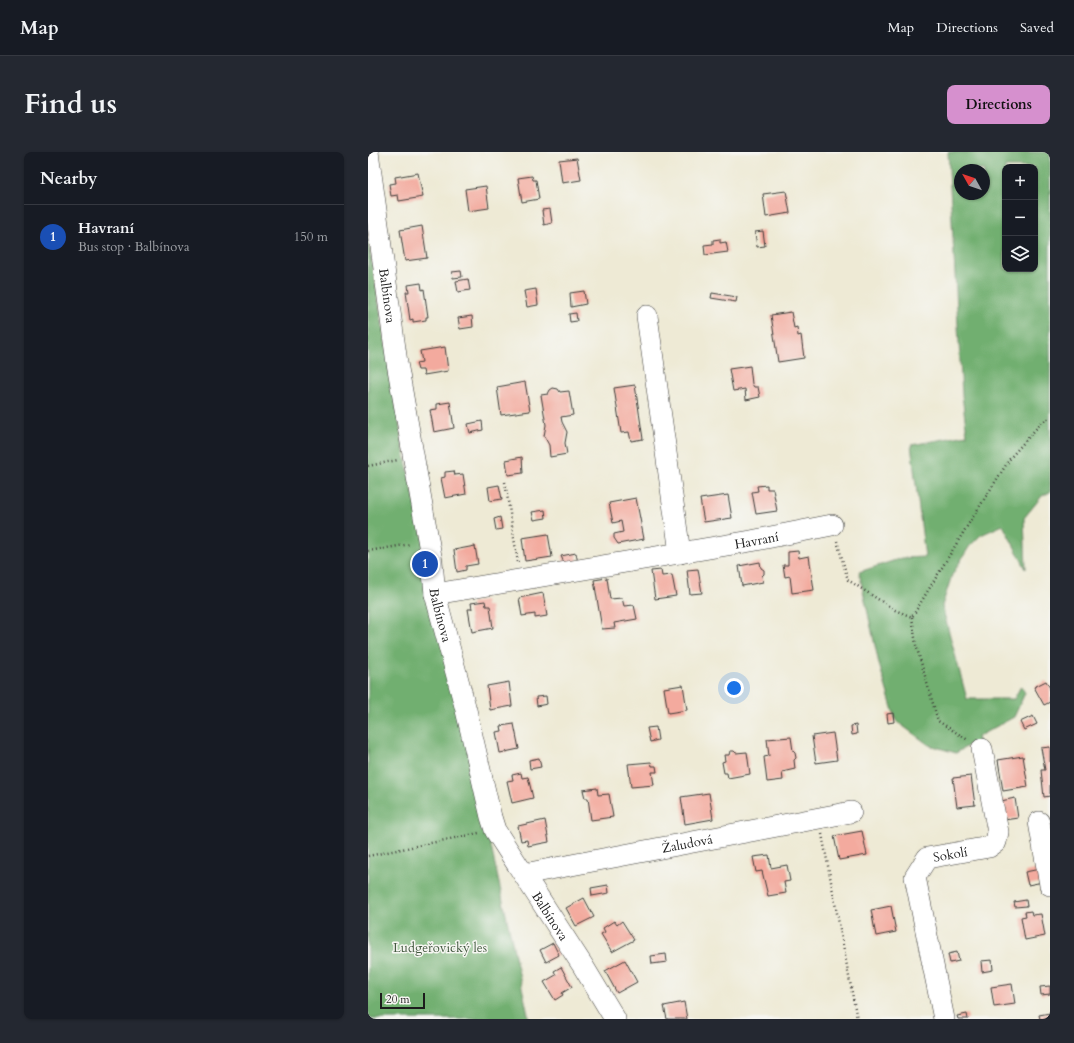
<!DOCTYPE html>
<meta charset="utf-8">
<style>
:root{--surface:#171b24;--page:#242831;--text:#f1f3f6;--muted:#9ea1a6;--line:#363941;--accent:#d690ce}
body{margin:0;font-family:Cardo,serif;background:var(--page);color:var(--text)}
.controls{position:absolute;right:12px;top:12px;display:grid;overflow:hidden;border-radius:8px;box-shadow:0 1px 3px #0004}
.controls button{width:36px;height:36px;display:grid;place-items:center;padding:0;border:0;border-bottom:1px solid var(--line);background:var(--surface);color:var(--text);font:20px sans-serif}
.compass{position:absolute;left:586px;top:12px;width:36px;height:36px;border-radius:50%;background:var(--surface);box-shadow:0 1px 3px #0004;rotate:310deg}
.scale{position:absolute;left:12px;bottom:10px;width:45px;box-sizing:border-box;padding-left:4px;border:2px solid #1c1c1c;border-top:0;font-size:11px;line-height:14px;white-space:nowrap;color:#1c1c1c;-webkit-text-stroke:3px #f6f6f2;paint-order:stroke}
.you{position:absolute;left:366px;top:536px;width:14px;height:14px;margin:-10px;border:3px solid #fff;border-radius:50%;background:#1a73e8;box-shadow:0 0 0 6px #1a73e833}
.badge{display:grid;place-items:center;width:26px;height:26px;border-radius:50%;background:var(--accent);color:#fff;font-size:13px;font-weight:700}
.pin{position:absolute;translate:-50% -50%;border:2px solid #fff;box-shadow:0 1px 4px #0006}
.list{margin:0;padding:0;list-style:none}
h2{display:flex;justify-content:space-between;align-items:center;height:52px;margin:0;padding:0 16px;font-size:17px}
h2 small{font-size:13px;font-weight:400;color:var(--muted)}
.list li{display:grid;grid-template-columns:26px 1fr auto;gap:12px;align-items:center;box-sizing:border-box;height:64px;padding:0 16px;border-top:1px solid var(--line)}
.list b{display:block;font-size:15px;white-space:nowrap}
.list p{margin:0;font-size:13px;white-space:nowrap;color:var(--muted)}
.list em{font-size:13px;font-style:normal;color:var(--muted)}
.icon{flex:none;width:22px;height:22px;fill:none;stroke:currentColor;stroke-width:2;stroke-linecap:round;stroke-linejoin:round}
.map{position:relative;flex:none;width:682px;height:867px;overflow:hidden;border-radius:8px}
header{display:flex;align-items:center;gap:24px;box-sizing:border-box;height:56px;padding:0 20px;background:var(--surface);border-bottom:1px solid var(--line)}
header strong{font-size:19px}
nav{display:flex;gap:22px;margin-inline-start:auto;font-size:14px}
.intro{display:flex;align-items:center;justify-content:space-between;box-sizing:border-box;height:96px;padding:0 24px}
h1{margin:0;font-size:28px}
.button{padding:10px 18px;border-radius:8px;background:var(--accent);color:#111;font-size:14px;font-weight:700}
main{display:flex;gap:24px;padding:0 24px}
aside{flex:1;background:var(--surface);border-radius:8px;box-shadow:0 1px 3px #0004}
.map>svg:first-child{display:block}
.forest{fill:#71af70;stroke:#466646;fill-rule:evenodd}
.building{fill:#f3aa9e}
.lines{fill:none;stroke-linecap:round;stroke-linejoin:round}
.minor-casing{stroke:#3c3b38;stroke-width:22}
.path{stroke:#3c3b38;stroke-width:2.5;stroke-dasharray:1 3;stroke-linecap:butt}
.minor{stroke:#fff;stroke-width:21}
.labels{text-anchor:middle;stroke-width:3;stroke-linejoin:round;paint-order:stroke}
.street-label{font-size:13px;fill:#1c1c1c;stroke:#f6f6f2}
.park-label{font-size:13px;fill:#435940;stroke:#f6f6f2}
</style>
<header>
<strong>Map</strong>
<nav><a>Map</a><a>Directions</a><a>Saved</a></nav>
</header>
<div class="intro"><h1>Find us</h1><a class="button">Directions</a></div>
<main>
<aside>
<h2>Nearby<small></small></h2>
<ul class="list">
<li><span class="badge" style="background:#1a4fb4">1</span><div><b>Havraní</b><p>Bus stop · Balbínova</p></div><em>150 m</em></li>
</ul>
</aside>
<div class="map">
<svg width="682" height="867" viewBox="0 0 682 867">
<rect width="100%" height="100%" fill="#f6f6f2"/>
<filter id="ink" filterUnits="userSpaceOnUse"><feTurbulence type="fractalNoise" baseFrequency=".025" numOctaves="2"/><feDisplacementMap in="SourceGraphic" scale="8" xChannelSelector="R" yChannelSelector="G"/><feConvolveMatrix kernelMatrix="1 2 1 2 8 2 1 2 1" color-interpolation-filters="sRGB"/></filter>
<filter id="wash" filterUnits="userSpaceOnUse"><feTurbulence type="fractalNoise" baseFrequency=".012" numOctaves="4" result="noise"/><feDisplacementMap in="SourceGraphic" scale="16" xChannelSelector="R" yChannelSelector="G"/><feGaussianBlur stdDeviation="0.9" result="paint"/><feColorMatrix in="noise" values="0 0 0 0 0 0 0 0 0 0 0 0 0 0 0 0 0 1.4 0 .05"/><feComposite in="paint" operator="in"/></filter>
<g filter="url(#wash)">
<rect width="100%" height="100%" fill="#eeead5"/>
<!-- forest -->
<g class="forest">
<path d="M580 0H682V340L674 344 656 366 658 417 635 373 613 383 601 395 584 423 574 454 599 547H646L653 534 657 541 646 565 609 585 612 595 603 592 588 601 561 593 528 569 511 512 491 420 534 406 557 405 543 293 599 283 594 243ZM637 15H667V117H637ZM592 18H616V42H592Z"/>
<path d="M0 87 36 300 161 867H0Z"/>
</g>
<g id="blocks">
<!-- building -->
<g class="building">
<path d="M209 6 213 28 194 31 191 8Z"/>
<path d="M50 21 55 45 31 49 30 43 23 44 21 32 28 31 27 25Z"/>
<path d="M164 24 165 28H168L171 47 154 50 150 26Z"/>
<path d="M118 34 121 56 100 59 97 37Z"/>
<path d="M418 39 422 61 398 65 395 42Z"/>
<path d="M182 57 184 71 176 73 174 58Z"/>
<path d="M54 74 59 106 37 109 32 78Z"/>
<path d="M395 79 397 94 389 95 387 80Z"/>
<path d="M352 87V91L358 90 360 100 337 103 336 93 345 92V88Z"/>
<path d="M93 119 94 125 85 126 84 120Z"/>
<path d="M100 127 102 138 90 140 88 129Z"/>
<path d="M53 131 54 138 56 137 60 165H58V168L45 170V167L42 168 38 140H41L40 133Z"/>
<path d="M168 137 170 153 159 155 156 139Z"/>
<path d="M216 139 218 152 203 155 202 141Z"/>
<path d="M344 141 369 145 368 150 343 146Z"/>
<path d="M423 160 426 176 429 175 430 184 433 183 436 206 410 210 403 163Z"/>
<path d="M208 161 209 169 202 170 201 162Z"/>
<path d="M104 164 105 175 92 177 90 166Z"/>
<path d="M77 195 80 219 56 223 55 218H50L48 211 54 210 52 199Z"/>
<path d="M382 214 384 232 386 235H390L392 245 378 248 377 237 365 239 361 217Z"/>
<path d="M157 230 162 259 133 263 129 235Z"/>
<path d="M267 233 275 287 263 289 261 280 253 281 246 236Z"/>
<path d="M185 236 190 237 192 240 201 239 205 263 193 265 194 270 199 280 197 291 199 302 182 305 181 293 176 284 178 273 173 243 180 242 182 238Z"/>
<path d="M82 250 86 276 66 280 62 258 69 257V252Z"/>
<path d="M114 269 115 278 102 281 100 272Z"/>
<path d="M154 305 155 321 140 323 138 308Z"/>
<path d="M86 319 87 323 95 322 98 342 77 346 73 326 77 325V320Z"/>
<path d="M131 333 134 347 122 349 120 335Z"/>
<path d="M399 333V337H405L409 359 388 362 384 340 390 339 389 334Z"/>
<path d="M360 343 364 366 336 370 332 347Z"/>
<path d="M268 346 276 387 250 392 246 386V382L255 380 253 369 245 371 241 351Z"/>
<path d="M177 358 178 366 166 368 164 360Z"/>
<path d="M132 365 134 377 128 378 126 367Z"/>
<path d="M180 382 184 405 157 409 154 386Z"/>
<path d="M107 394 110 412 98 414V418L89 420 86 398Z"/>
<path d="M430 399 431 406 441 404 446 438 424 441 422 424 417 425 415 413H420V400Z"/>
<path d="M208 401 210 411 197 413 193 404Z"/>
<path d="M392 410 393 416 396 418V422L394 424 395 430 374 434 371 414Z"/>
<path d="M330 417 334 441 322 442 319 418Z"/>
<path d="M293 418 294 424 304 423 308 444 287 447 283 419Z"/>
<path d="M239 426 242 447 254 446 256 454 266 453 269 467 246 471 247 476 234 477 226 428Z"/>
<path d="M175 441 179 464 167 466V462L154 464 151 446Z"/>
<path d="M117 449 118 454H122L125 476 104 480 100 457H104L103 451Z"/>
<path d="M678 529 682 536V550L676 553 666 535Z"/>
<path d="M141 530 144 554 122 558 119 534Z"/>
<path d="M315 533 319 558 300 561 296 536Z"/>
<path d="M178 544 179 552 169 554 168 545Z"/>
<path d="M525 561 526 570 520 571 519 562Z"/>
<path d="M665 564 669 572 656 578 652 570Z"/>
<path d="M146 572 151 597 132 601 128 580 134 579 133 574Z"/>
<path d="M488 573 489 582 484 583 483 574Z"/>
<path d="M288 575 290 588 282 590 279 576Z"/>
<path d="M465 581 469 608 448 611 444 584Z"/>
<path d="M423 585 425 599 427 601 428 606 426 608 427 617 414 620 415 628 399 630 396 605 401 604 399 587Z"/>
<path d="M682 595V644L676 645 673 618H677L673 596Z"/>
<path d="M362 599H366L368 601 379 600 382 622 360 626 359 621H356L354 610 357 609 356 603H361Z"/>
<path d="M655 604 660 635 635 639 630 608Z"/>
<path d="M171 606 173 615 162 617 161 608Z"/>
<path d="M283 610 284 614H288L289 620H284L286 633 263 635 260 612Z"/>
<path d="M153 621 154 626 160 625 165 646 144 651 139 629 145 628 144 623Z"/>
<path d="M603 624 607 653 589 655 585 626Z"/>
<path d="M229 636 230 643 241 642 245 665 223 668 220 646H217L215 638Z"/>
<path d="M341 641 345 667 317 672 313 645Z"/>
<path d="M647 646 650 666 636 668 633 649Z"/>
<path d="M177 668 181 690 160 694 159 688 153 689 150 674Z"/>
<path d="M494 679 499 703 471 708 466 684Z"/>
<path d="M401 703 403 716 419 713 422 729 416 730 418 741 400 744 394 719 388 720 385 705Z"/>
<path d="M672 717 675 730 660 733 657 720Z"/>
<path d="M240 733 241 741 224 744 223 736Z"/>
<path d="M216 746 226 765 208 774 198 756Z"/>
<path d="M658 748 659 754 647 755 646 750Z"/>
<path d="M523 754 528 780 508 784 503 758Z"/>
<path d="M663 759 664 763 673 762 677 784 657 788 653 765 658 764 657 760Z"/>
<path d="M246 769 249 773 254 769 266 788 244 800 233 782 237 780 235 776Z"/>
<path d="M185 791 191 803 178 810 172 798Z"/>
<path d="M589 800 591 809 582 811 580 802Z"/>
<path d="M298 802 299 810 284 812 283 804Z"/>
<path d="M257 808 269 830 249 841 237 819Z"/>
<path d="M624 808 625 818 614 820 613 809Z"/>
<path d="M193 815 204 835 194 841 195 843 187 848 176 830 188 823 186 819Z"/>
<path d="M644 832 647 852 626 855 623 835Z"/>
<path d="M682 834V842L673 843 672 835Z"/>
<path d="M316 850 319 867H299L296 854Z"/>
<path d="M682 861V867H672L671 863Z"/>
<path d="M599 862 600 867H590L589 864Z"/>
</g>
</g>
</g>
<g filter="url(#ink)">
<use href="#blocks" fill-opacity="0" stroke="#3c3b38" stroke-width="1"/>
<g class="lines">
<!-- minor casing -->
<g class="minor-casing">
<g id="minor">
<path id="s1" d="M0 0 29 211 64 410 67 442 98 558 123 665 127 678 215 814 247 867"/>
<path d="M279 164 312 401"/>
<path id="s2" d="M67 442 383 389 464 373"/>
<path d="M671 670 682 733"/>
<path id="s3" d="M156 722 483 660"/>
<path id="s4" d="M576 867 547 725 559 706 621 695 628 690 630 680 614 597"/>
</g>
</g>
<!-- path -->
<g class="path">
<path d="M0 314 30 308"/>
<path d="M137 330 150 411"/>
<path d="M469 389 480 428 527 458 544 465 598 376 643 305 674 270 682 266"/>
<path d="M0 399 43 392"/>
<path d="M544 465 548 493 570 569 600 588"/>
<path d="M454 682 489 867"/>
<path d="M0 704 111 681"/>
</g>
<!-- minor -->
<use href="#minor" class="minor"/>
</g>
</g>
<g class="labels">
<!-- street labels -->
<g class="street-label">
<text dy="5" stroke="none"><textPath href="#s1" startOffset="145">Balbínova</textPath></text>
<text dy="5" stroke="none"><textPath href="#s2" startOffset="326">Havraní</textPath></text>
<text dy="5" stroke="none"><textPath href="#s1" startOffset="469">Balbínova</textPath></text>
<text dy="5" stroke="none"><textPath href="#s3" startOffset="166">Žaludová</textPath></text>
<text dy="5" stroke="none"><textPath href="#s4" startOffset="191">Sokolí</textPath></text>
<text dy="5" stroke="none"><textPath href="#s1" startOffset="793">Balbínova</textPath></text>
</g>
<!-- park labels -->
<g class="park-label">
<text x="72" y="800">Ludgeřovický les</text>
</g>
</g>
</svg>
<div class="controls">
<button>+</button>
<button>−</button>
<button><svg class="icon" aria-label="layers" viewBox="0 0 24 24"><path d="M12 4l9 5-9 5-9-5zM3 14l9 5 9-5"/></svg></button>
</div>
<svg class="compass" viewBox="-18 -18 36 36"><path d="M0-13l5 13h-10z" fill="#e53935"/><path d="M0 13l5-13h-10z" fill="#9ea1a6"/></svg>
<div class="scale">20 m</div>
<div class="you"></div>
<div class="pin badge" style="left:57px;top:412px;background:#1a4fb4">1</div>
</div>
</main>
